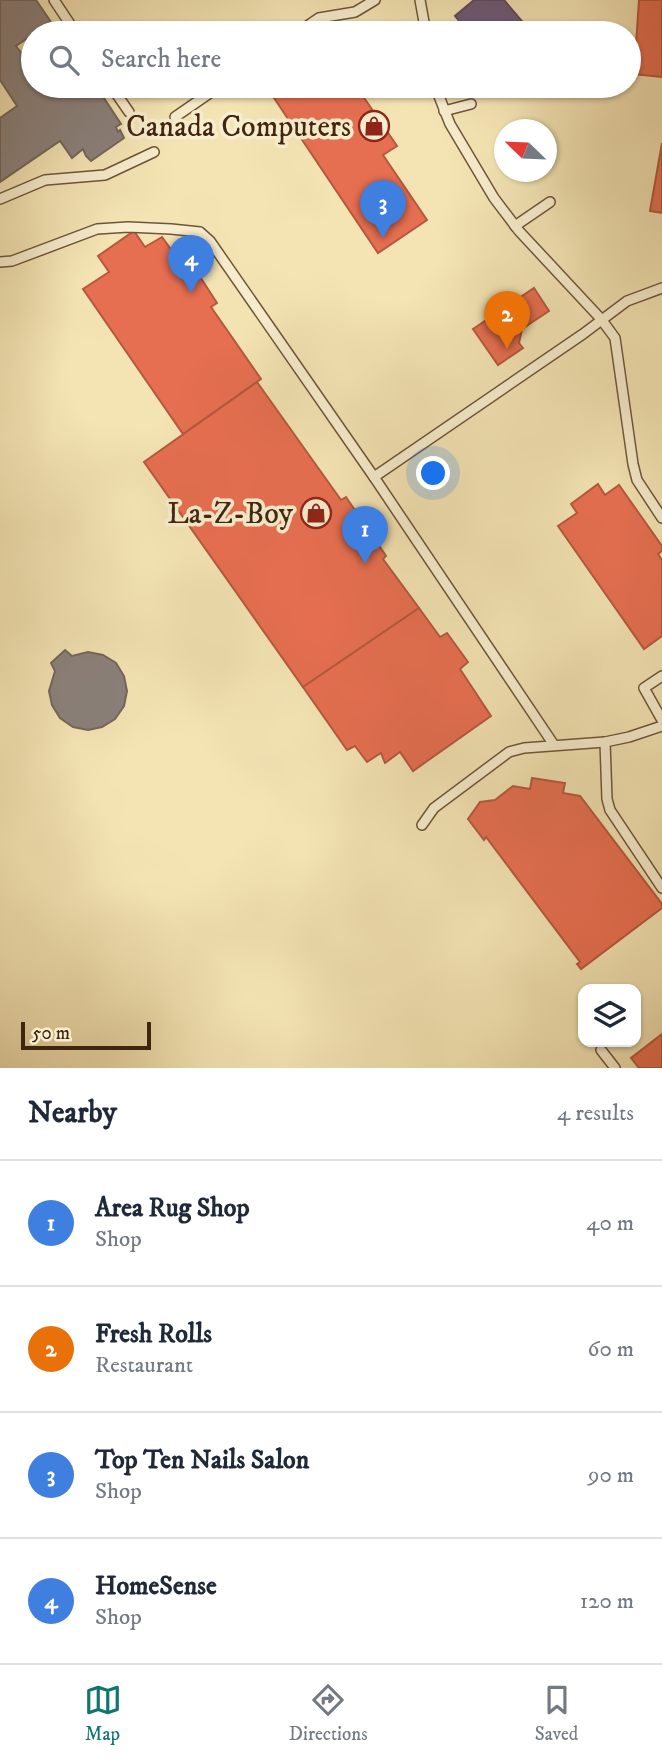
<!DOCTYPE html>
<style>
:root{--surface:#fff;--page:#f2f2f3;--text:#1f2937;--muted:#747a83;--line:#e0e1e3;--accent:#0f766e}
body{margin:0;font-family:"IM FELL DW Pica",serif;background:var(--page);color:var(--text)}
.controls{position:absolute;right:21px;bottom:21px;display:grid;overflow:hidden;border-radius:14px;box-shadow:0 2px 5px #0004}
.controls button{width:63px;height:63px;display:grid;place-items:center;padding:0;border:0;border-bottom:2px solid var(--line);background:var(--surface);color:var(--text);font:35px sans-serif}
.compass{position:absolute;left:494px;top:119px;width:63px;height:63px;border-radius:50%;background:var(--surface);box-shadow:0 2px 5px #0004;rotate:293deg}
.scale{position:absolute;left:21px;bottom:18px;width:130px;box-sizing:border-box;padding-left:7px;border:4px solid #41260f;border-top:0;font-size:19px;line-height:24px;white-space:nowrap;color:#41260f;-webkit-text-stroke:5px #f8edce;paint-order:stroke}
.you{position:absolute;left:434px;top:474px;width:24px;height:24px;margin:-18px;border:5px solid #fff;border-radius:50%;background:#1a73e8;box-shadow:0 0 0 10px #1a73e833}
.badge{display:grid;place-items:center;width:46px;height:46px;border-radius:50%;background:var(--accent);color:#fff;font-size:23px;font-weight:700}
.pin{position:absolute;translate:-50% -58px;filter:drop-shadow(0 2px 4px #0008)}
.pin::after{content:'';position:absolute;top:37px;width:24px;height:21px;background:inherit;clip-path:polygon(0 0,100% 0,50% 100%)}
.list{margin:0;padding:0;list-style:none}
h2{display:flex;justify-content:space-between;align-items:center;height:91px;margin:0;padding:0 28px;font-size:30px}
h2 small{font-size:23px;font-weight:400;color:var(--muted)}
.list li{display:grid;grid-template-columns:46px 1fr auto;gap:21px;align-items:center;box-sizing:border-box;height:126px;padding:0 28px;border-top:2px solid var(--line)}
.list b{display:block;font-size:26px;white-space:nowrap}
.list p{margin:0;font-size:23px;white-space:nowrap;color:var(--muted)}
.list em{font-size:23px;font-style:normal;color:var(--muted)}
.icon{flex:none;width:38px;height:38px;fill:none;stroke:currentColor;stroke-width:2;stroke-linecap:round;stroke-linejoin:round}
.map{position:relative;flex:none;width:662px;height:1068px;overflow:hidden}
.search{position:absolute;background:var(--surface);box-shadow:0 2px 5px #0004;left:21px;right:21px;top:21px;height:77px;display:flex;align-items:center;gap:18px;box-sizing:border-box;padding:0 24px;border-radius:38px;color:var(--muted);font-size:26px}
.sheet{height:595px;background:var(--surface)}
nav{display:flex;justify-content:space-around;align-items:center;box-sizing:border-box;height:98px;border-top:2px solid var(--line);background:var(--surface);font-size:19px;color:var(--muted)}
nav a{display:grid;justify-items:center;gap:4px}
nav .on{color:var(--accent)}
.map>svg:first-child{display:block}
.shops{fill:#e76f51;stroke:#b5593d;stroke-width:2}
.offices{fill:#6d597a;stroke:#604a5a;stroke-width:2}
.industry{fill:#8a817c;stroke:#74665b;stroke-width:2}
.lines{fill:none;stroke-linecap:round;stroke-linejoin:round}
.lane-casing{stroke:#6e5638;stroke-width:12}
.lane{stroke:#f8edce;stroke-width:9}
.labels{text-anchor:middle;stroke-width:7;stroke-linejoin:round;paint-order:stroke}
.poi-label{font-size:30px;fill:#41260f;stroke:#f8edce;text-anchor:end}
</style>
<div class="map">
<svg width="662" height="1068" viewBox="0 0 662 1068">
<rect width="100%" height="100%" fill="#f4e4b4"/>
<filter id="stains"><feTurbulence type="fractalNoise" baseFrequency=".00286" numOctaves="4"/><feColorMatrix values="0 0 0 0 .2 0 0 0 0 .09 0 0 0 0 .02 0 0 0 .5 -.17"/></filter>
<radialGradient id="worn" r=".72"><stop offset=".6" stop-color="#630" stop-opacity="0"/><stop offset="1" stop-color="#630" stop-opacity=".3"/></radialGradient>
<!-- shops -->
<g class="shops">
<path d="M639 0H662V77L634 74Z"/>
<path d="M266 86H356L397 146 383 155 427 220 378 253Z"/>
<path d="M662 143V213L650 211Z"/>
<path d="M134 231 145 247 162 237 189 274 195 269 217 303 211 307 261 379 183 434 83 289 109 272 98 256Z"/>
<path d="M534 288 549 311 522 329 519 343 523 348 498 365 473 329Z"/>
<path d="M257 382 341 500 346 497 386 556 383 559 419 608 303 687 144 462Z"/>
<path d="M598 484 605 495 619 485 662 546V551L658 554 662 560V636L644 649 558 526 577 513 571 504Z"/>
<path d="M419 608 440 637 447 633 468 662 460 669 491 716 413 771 400 752 385 763 381 753 367 762 355 746 347 750 303 687Z"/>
<path d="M532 778 565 783 563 793 580 796 662 904V908L581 969 577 964 580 962 486 837 484 840 468 819 480 802 495 800 513 786 530 789Z"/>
<path d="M662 1034V1068H639L631 1058Z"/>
</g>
<!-- offices -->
<path class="offices" d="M474 0H504L532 33H469L455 16Z"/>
<!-- industry -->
<g class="industry">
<path d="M0 0H36L51 22 16 46 27 60 33 56V86H96L121 124 116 127 118 132 120 130 124 138 91 161 86 156 83 149 72 158 60 141 0 182V118L17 106 0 80Z"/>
<path d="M65 650 72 656 88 652 103 655 116 663 124 676 127 691 124 706 115 719 102 727 88 730 73 727 60 718 52 705 49 691 55 671 51 663Z"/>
</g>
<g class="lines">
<!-- lane casing -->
<g class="lane-casing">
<g id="lane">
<path d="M54 0 76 33"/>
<path d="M420 0 426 33"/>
<path d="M297 33 319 18 355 12 375 0"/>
<path d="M111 86 129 112"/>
<path d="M435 86 450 124 494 198 519 231 601 319 615 338 633 464 637 480 662 518"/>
<path d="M444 111 471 104"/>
<path d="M175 117 220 86"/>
<path d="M0 199 45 180 105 175 154 152"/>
<path d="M515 226 550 202"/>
<path d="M0 262 12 261 97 229 128 227 171 229 200 232 210 241 374 477 554 745"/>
<path d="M374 477 583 334 627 301 662 288"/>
<path d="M662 676 644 688 662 720"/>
<path d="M605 742 607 799 610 810 662 888"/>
<path d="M422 825 434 808 509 752 524 748 605 742 629 737 662 726"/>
<path d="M601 1050 615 1068"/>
</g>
</g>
<!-- lane -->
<use href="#lane" class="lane"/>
</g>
<!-- icons -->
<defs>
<g id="shop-ring" transform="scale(1.575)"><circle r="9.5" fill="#f8edce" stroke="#8f2418" stroke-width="1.5"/><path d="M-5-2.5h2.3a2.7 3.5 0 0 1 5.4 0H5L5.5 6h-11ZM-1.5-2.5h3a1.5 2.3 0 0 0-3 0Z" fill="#8f2418"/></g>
</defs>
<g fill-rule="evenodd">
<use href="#shop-ring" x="374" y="126"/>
<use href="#shop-ring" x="316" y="513"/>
</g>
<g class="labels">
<!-- poi labels -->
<g class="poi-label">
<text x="351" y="136">Canada Computers</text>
<text x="293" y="523">La-Z-Boy</text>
</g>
</g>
<rect width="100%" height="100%" filter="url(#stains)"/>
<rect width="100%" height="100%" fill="url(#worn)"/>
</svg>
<div class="controls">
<button><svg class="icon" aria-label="layers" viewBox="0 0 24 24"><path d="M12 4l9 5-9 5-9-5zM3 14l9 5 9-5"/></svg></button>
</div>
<svg class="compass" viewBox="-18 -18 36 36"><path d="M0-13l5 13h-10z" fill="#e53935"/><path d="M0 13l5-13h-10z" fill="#747a83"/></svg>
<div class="scale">50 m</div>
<div class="you"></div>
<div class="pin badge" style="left:365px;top:564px;background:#3f7fe0">1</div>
<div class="pin badge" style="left:507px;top:349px;background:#e8710a">2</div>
<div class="pin badge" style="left:383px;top:238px;background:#3f7fe0">3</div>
<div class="pin badge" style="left:191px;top:293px;background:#3f7fe0">4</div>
<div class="search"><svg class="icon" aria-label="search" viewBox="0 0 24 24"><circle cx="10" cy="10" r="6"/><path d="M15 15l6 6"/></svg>Search here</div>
</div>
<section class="sheet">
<h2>Nearby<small>4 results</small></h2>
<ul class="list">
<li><span class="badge" style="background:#3f7fe0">1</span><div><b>Area Rug Shop</b><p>Shop</p></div><em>40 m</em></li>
<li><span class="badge" style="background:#e8710a">2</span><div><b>Fresh Rolls</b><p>Restaurant</p></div><em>60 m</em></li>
<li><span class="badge" style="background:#3f7fe0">3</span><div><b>Top Ten Nails Salon</b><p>Shop</p></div><em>90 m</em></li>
<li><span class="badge" style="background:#3f7fe0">4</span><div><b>HomeSense</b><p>Shop</p></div><em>120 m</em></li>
</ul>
</section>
<nav>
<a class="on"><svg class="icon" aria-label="map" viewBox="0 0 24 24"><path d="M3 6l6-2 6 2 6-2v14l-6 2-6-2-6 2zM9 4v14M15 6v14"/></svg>Map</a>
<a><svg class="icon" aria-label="directions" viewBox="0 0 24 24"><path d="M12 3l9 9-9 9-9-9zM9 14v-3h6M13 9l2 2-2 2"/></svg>Directions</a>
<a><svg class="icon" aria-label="saved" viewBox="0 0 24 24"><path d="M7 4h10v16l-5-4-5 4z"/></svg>Saved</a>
</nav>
